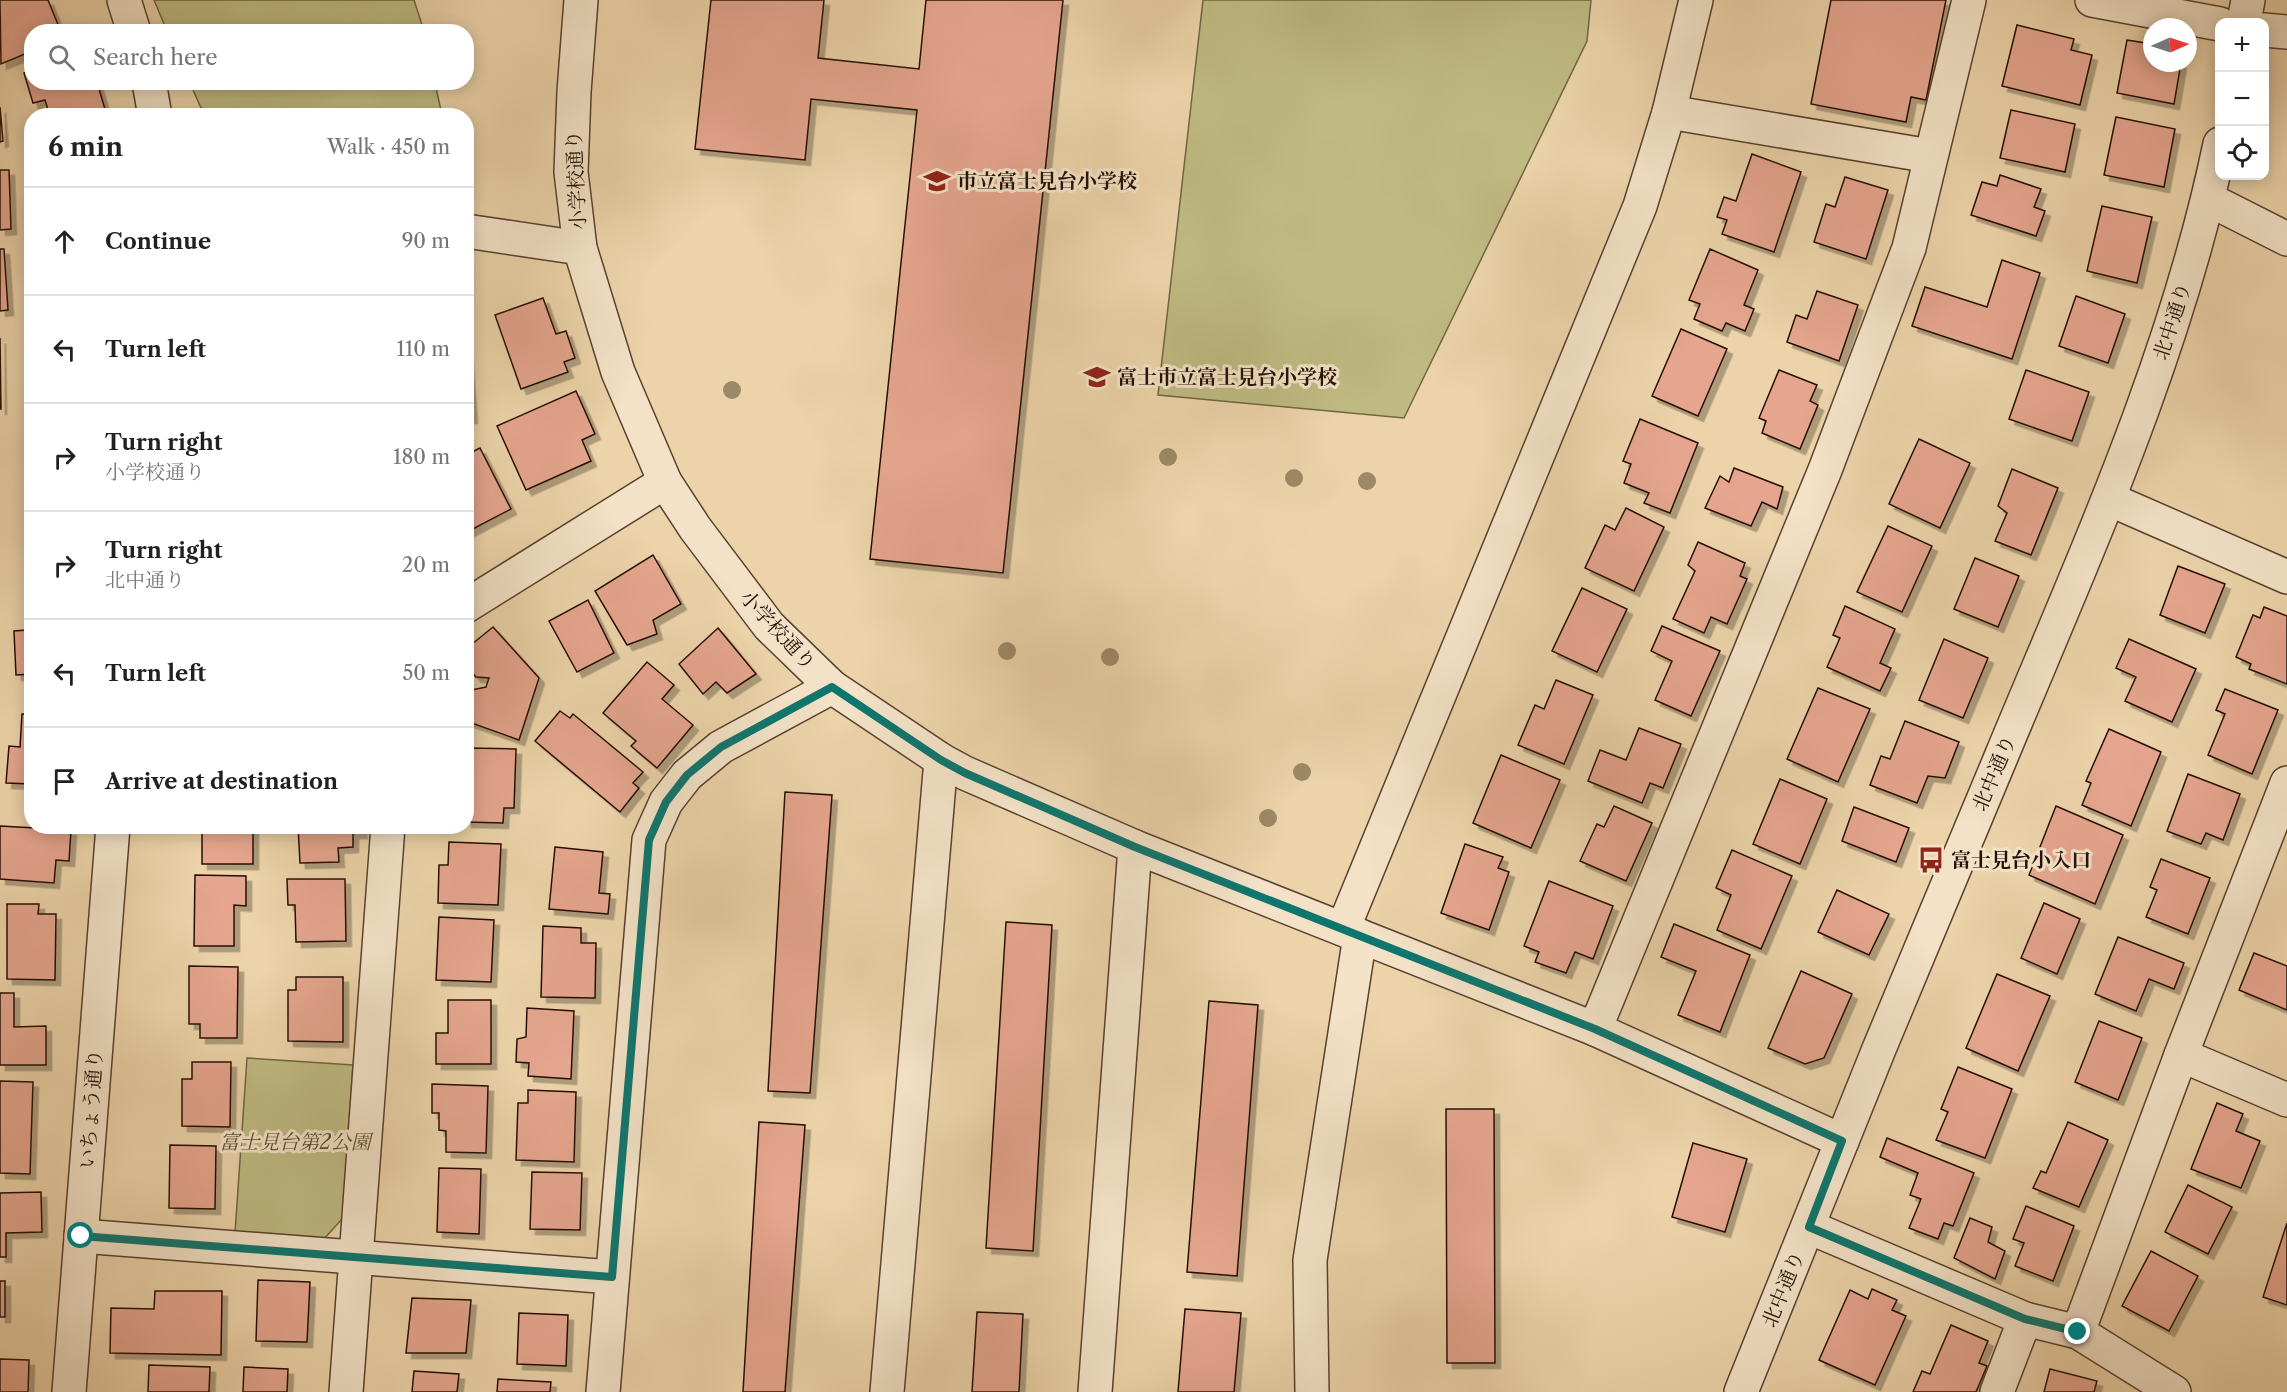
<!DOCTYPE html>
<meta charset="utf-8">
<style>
:root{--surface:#fff;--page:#f2f2f2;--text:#202124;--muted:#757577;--line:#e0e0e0}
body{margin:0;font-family:"Libre Caslon Text","Noto Serif JP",serif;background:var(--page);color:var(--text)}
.controls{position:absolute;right:18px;top:18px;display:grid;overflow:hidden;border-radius:12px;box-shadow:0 3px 15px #0003}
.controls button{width:54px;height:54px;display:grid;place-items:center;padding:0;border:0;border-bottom:2px solid var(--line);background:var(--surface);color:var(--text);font:30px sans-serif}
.compass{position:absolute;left:2143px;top:18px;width:54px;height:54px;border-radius:50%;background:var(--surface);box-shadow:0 3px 15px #0003;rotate:87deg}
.stop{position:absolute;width:18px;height:18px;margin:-14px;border:4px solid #0f766e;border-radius:50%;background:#fff}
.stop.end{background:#0f766e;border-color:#fff;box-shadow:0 2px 6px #0008}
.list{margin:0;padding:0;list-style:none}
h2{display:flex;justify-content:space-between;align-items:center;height:78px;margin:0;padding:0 24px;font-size:26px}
h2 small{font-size:20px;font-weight:400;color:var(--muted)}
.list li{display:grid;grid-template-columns:39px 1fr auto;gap:18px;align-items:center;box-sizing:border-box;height:108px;padding:0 24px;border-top:2px solid var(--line)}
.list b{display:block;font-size:22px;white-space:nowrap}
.list p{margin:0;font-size:20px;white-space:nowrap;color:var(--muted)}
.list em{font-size:20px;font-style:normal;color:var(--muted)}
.icon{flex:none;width:33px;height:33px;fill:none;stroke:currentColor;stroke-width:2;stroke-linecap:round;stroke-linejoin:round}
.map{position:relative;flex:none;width:2287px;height:1392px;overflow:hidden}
.search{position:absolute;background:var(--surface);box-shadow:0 3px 15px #0003;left:24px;top:24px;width:450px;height:66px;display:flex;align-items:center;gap:15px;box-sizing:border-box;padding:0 21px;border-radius:24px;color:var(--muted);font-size:22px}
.panel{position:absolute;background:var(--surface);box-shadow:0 3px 15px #0003;left:24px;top:108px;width:450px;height:726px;border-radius:24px}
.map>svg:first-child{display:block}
.green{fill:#bfba82;stroke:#726544;stroke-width:1.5}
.building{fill:#e5a58e;stroke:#261006;stroke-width:1.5;filter:url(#shadow)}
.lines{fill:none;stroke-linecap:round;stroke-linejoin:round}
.minor-casing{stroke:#58412f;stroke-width:36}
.tertiary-casing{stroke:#58412f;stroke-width:36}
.minor{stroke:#f3e2c7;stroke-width:33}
.tertiary{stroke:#f3e2c7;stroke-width:33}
.tree{fill:#9d8967}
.route{stroke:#0f766e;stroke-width:8}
.labels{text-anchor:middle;stroke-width:6;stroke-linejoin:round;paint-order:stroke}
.street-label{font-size:20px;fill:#261006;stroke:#f3e2c7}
.poi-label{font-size:20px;font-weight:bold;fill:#261006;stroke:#f3e2c7;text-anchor:start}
.park-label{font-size:20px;font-style:italic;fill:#5c4c31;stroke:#f3e2c7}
</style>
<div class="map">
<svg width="2287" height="1392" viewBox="0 0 2287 1392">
<defs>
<filter id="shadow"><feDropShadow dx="5.5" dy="5.5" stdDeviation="0" flood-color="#0004"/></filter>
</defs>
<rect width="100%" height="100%" fill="#ecd3a9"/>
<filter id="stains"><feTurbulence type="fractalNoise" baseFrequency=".00333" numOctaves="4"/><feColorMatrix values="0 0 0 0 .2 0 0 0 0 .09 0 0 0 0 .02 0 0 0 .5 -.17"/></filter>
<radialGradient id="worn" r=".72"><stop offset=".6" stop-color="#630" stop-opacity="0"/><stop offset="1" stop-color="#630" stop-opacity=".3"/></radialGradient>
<!-- green -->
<g class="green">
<path d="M154 0H414L424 31H167Z"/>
<path d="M1203 0H1591L1587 41 1404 418 1158 395Z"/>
<path d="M190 83H435L442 115H215L201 108Z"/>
<path d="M247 1058 353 1065 343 1218 324 1239 235 1233Z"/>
</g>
<!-- building -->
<g class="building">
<path d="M0 0H48L61 32H32V51L1 64Z"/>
<path d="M711 0H824L818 58 919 69 926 0H1063L1003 573 870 559 917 110 811 99 805 160 695 149Z"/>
<path d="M1831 0H1946L1926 100 1911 97 1906 122 1811 104Z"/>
<path d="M2017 25 2074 39 2071 50 2092 55 2080 105 2002 86Z"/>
<path d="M2127 40 2152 44V63H2181L2174 104 2117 93Z"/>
<path d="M32 70V82H97L107 116H50L45 100 33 103 24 73Z"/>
<path d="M0 107 3 141 0 142Z"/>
<path d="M2011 110 2075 124 2065 172 2000 158Z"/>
<path d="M2116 117 2175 129 2164 187 2104 175Z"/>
<path d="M1752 154 1801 172 1774 252 1722 234 1727 220 1717 217 1724 197 1736 201Z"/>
<path d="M0 170H9L11 229 0 230Z"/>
<path d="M2000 175 2041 189 2034 207 2045 211 2036 236 1971 215 1982 182 1997 186Z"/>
<path d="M1845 177 1888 190 1866 259 1814 242 1826 204 1835 207Z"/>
<path d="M2102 206 2152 217 2137 283 2087 271Z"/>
<path d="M0 249H4L8 310 0 311Z"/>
<path d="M1710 249 1758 270 1744 305 1754 309 1745 331 1726 323 1722 331 1694 319 1700 304 1689 300Z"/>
<path d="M2002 260 2040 273 2012 359 1912 326 1925 287 1987 307Z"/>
<path d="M1817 291 1858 305 1839 361 1787 342 1796 315 1807 319Z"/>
<path d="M2076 296 2125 314 2108 363 2059 346Z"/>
<path d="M543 298 556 334 566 331 575 358 564 362 568 372 521 389 495 315Z"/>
<path d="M1681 329 1727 349 1698 416 1652 396Z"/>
<path d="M466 335 472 418H466Z"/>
<path d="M0 338 1 409H0Z"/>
<path d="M1779 370 1817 385 1810 401 1818 405 1800 449 1762 433 1766 421 1759 418Z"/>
<path d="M2026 370 2089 392 2072 441 2009 419Z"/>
<path d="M576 391 595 434 582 440 591 461 526 490 497 426Z"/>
<path d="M1640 419 1698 443 1670 513 1644 503 1649 493 1624 483 1631 464 1623 461Z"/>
<path d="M1919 439 1970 463 1940 528 1889 504Z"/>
<path d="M480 448 511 509 467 532 466 455Z"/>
<path d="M1734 468 1783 487 1777 509 1762 502 1751 526 1705 508 1720 476 1729 482Z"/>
<path d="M2012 469 2058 488 2031 555 1995 541 2007 513 1998 506Z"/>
<path d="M1626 508 1664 527 1634 591 1585 568 1605 525 1615 530Z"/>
<path d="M1888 526 1932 546 1902 612 1857 592Z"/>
<path d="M1698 542 1745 563 1740 576 1747 579 1727 624 1711 617 1704 633 1673 619 1695 571 1688 565Z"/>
<path d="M653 555 681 604 653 620 657 634 627 645 595 591Z"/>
<path d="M1975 558 2019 576 1998 627 1954 609Z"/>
<path d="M2178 566 2225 584 2205 633 2160 615Z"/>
<path d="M1582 588 1627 609 1597 672 1552 651Z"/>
<path d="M588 600 614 653 577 672 549 621Z"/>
<path d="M1845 606 1895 629 1880 663 1891 668 1880 691 1827 667 1840 638 1833 635Z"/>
<path d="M2264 607 2287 616V684L2249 669 2251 664 2236 657 2253 615 2260 618Z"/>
<path d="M26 617H32V674L16 675 14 631 27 630Z"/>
<path d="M1662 626 1720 651 1691 716 1655 700 1672 661 1651 651Z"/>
<path d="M493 627 539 678 519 740 466 721V691L486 687 489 678 476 677 466 666V649Z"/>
<path d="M718 628 756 674 727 693 716 682 703 694 679 664Z"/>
<path d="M1944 639 1988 658 1963 718 1919 700Z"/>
<path d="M2129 639 2196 669 2172 722 2125 701 2136 677 2116 668Z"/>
<path d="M647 662 674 685 662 699 693 725 657 768 631 746 636 741 603 713Z"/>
<path d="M1556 680 1593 695 1564 764 1518 745 1535 705 1544 709Z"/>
<path d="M1818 688 1870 709 1838 782 1787 759Z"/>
<path d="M2225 689 2278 710 2252 774 2208 755 2225 714 2216 710Z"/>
<path d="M560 711 570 718 573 714 643 772 633 783 639 788 620 812 535 741Z"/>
<path d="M22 714 32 715V784L6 783 9 746 20 747Z"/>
<path d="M1905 721 1959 742 1945 778 1928 776 1917 803 1870 785 1881 756 1890 759Z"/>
<path d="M1639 728 1681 744 1663 788 1650 783 1642 803 1588 781 1600 750 1626 760Z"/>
<path d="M2109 729 2161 752 2131 826 2082 805 2091 783 2086 781Z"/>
<path d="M469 748 516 749 514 808H504L503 823 466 822V778H469Z"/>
<path d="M1501 755 1560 780 1531 848 1473 823Z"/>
<path d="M2188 774 2240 794 2223 840 2206 833 2201 844 2167 831Z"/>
<path d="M1780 779 1827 799 1800 864 1753 844Z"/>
<path d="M785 792 832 795 810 1093 768 1091Z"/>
<path d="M1614 806 1652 823 1626 881 1580 861 1597 824 1604 827Z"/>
<path d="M2056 806 2123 835 2095 904 2029 875Z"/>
<path d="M1854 807 1909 828 1896 862 1842 841Z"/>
<path d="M0 826 71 830 69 861 56 860 54 883 0 879Z"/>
<rect x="202" y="826" width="51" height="38"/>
<path d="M298 826H361L362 833H353V847L338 848 339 862 300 863Z"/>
<path d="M449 842 501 844 498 905 438 903 439 865H448Z"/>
<path d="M1465 844 1503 857 1498 868 1509 872 1489 930 1441 913Z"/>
<path d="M555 847 603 852 599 893 610 894 608 914 549 909Z"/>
<path d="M1732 850 1792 876 1761 949 1717 930 1731 895 1716 888Z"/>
<path d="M2161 859 2210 878 2188 934 2146 917 2157 890 2150 887Z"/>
<path d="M195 875 246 876V906L234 905V946H194Z"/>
<path d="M287 879H345L346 941 296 942 295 905H288Z"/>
<path d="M1549 881 1613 906 1593 959 1575 952 1566 973 1535 962 1539 952 1524 946Z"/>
<path d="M1837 890 1889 914 1869 955 1818 932Z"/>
<path d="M2044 903 2080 919 2057 974 2021 958Z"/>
<path d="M7 904H39L38 914H56L55 980 7 979Z"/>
<path d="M439 917 494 920 491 982 436 980Z"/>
<path d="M1006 922 1052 925 1033 1251 986 1248Z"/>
<path d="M1674 924 1750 955 1720 1032 1678 1015 1696 971 1661 957Z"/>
<path d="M543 926 581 928V943H596L595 998 541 997Z"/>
<path d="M2118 937 2184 963 2174 989 2149 979 2136 1011 2095 994Z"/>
<path d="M2254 953 2287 966V1010L2239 990Z"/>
<path d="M189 966 238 967 237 1038H200V1024H189Z"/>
<path d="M1801 971 1852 994 1824 1058 1805 1064 1768 1048Z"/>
<path d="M1997 974 2050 996 2018 1071 1966 1048Z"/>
<path d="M296 977H343V1042L288 1041V990H296Z"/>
<path d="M0 993H14V1027L46 1026V1065H0Z"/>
<path d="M448 1000H491V1064H436V1033H448Z"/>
<path d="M1209 1001 1258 1005 1237 1276 1187 1272Z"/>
<path d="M527 1008 574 1011 571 1079 528 1076 529 1063 516 1062 517 1039 526 1037Z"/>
<path d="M2099 1021 2142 1038 2118 1100 2075 1082Z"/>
<path d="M192 1062H231L230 1127 182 1126V1079H192Z"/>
<path d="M1958 1067 2012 1089 1985 1158 1936 1140 1948 1112 1941 1109Z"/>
<path d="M0 1081 33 1082 30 1174 0 1173Z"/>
<path d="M432 1084 488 1086 486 1153 446 1152V1131L439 1130V1113H432Z"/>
<path d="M528 1090 576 1092 574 1162 516 1160 518 1103H528Z"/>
<path d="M2217 1103 2243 1114 2236 1131 2260 1141 2241 1188 2191 1169Z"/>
<path d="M1446 1109H1494L1495 1363H1447Z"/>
<path d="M759 1122 805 1125 785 1392H743Z"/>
<path d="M2068 1122 2108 1140 2079 1207 2033 1188 2041 1171 2046 1173Z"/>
<path d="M1887 1138 1974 1173 1953 1226 1944 1223 1938 1239 1909 1228 1921 1199 1910 1195 1918 1173 1880 1157Z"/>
<path d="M1693 1143 1747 1159 1725 1232 1672 1217Z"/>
<path d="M170 1145 216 1146 215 1209 169 1208Z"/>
<path d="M439 1168 481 1169 479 1234 437 1232Z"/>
<path d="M532 1172 582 1173 580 1230 530 1229Z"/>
<path d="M2188 1185 2232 1207 2208 1254 2165 1232Z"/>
<path d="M41 1192 42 1232 6 1233V1257H0V1193Z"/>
<path d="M2026 1206 2074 1226 2053 1281 2015 1266 2024 1243 2013 1239Z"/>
<path d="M1970 1218 1992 1227 1988 1242 2005 1251 1995 1279 1954 1258Z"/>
<path d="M2287 1223V1305L2263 1297Z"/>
<path d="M2151 1251 2198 1276 2169 1331 2122 1306Z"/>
<path d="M258 1280 310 1282 307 1342 256 1341Z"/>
<rect x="0" y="1281" width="5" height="36"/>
<path d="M1872 1289 1897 1300 1892 1310 1906 1316 1875 1385 1819 1360 1850 1290 1868 1299Z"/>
<path d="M155 1291H222L221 1355 110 1353 111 1308 154 1309Z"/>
<path d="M412 1298 471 1300 466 1353H406Z"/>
<path d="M1185 1309 1241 1313 1234 1392H1178Z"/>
<path d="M977 1312 1023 1314 1019 1392H972Z"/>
<path d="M519 1313 568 1315 566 1366 517 1364Z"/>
<path d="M1951 1325 1988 1341 1979 1363 1987 1366 1976 1392H1913L1922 1371 1930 1374Z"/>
<path d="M0 1359 29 1360 28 1392H0Z"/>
<path d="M149 1365 210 1367 209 1392H148Z"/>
<path d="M244 1367 288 1369 287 1392H243Z"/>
<path d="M2050 1369 2097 1381 2094 1392H2044Z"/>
<path d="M414 1371 459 1374 457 1392H412Z"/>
<path d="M498 1379 551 1382 550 1392H497Z"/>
</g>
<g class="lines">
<!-- minor casing -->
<g class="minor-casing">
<g id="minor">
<path d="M581 0 574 92 571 172 580 248 618 372 665 482 695 528 769 626 832 687 941 760 965 773 1135 847 1595 1029 1842 1141"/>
<path d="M1669 112 1930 156"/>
<path d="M2208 199 2287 239"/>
<path d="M466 231 580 248"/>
<path d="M2109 499 2287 577"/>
<path d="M466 606 665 482"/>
<path d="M1343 929 1640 206 1669 112 1696 0"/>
<path d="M1595 1029 1825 470 1909 248 1969 0"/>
<path d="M2181 1055 2287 1100"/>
<path d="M1809 1227 2025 1319 2078 1332 2174 1392"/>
<path d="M81 1236 612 1277"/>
<path d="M2078 1332 2181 1055 2287 783"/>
<path d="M346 1392 388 826"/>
<path d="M603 1392 649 840 666 802 687 775 721 747 832 687"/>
<path d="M887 1392 941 760"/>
<path d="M1095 1392 1135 847"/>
<path d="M1312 1392 1310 1260 1360 936"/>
<path d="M1997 1392 2025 1319"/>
</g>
</g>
<!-- tertiary casing -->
<g class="tertiary-casing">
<g id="tertiary">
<path d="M124 0 134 32"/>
<path d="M2092 0 2220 24"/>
<path d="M2244 22 2248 0"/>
<path d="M2264 30 2287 32"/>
<path d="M149 82 155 116"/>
<path d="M69 1392 113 826"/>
<path d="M1741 1392C1788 1278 1832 1163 1879 1049 1919 951 1960 854 2001 757 2084 557 2176 357 2220 144"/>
</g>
</g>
<!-- minor -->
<use href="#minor" class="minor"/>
<!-- tertiary -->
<use href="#tertiary" class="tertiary"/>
</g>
<!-- trees -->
<g class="tree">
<circle cx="732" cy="390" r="9"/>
<circle cx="1168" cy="457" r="9"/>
<circle cx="1294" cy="478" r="9"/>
<circle cx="1367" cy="481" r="9"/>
<circle cx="1007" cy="651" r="9"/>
<circle cx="1110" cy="657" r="9"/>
<circle cx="1302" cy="772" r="9"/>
<circle cx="1268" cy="818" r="9"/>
</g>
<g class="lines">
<!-- route -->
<path class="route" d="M81 1236 612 1277 649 840 666 802 687 775 721 747 832 687 941 760 965 773 1135 847 1595 1029 1842 1141 1809 1227 2025 1319 2078 1332"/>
</g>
<!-- icons -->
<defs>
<g id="school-bare" transform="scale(2.07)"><path d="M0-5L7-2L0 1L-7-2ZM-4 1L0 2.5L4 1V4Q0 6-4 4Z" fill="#8f2418" stroke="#f3e2c7" stroke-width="2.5" paint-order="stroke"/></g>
<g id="bus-bare" transform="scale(2.07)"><path d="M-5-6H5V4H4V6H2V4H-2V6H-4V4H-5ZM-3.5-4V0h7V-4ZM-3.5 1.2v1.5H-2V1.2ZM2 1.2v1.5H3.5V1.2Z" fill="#8f2418" stroke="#f3e2c7" stroke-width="2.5" paint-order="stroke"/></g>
</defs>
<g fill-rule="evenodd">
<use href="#school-bare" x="937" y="181"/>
<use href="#school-bare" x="1097" y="377"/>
<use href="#bus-bare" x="1931" y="860"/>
</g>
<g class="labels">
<!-- street labels -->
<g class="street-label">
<text transform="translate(576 180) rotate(-93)" y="7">小学校通り</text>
<text transform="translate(2172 321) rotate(-72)" y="7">北中通り</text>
<text transform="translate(778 630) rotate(47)" y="7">小学校通り</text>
<text transform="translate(1994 773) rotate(-67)" y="7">北中通り</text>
<text transform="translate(91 1109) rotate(-86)" y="7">いちょう通り</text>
<text transform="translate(1783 1289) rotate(-68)" y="7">北中通り</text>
</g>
<!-- poi labels -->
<g class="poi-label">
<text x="957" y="188">市立富士見台小学校</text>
<text x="1117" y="384">富士市立富士見台小学校</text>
<text x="1951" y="867">富士見台小入口</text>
</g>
<!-- park labels -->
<g class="park-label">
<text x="295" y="1149">富士見台第2公園</text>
</g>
</g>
<rect width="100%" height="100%" filter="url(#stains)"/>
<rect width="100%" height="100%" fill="url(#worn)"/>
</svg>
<div class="controls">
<button>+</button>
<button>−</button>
<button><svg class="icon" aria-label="locate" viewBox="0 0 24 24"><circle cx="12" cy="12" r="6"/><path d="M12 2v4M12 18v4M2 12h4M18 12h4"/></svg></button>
</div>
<svg class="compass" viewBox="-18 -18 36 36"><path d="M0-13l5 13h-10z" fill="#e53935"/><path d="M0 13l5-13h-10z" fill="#757577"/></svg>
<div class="stop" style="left:81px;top:1236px"></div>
<div class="stop end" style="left:2078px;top:1332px"></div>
<div class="search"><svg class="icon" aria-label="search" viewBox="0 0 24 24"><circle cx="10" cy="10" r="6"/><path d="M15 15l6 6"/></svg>Search here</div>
<section class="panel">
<h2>6 min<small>Walk · 450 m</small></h2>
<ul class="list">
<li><svg class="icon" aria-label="ahead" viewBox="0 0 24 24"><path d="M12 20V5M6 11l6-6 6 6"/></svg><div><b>Continue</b></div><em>90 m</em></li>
<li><svg class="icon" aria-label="left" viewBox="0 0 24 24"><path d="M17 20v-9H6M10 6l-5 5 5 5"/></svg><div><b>Turn left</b></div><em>110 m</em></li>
<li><svg class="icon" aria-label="right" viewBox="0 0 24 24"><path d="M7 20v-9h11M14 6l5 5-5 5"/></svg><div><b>Turn right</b><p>小学校通り</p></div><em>180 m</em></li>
<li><svg class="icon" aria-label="right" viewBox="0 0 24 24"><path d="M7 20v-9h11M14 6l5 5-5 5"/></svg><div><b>Turn right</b><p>北中通り</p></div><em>20 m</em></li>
<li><svg class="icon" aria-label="left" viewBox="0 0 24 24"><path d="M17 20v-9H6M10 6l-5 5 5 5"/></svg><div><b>Turn left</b></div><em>50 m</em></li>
<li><svg class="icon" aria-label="arrive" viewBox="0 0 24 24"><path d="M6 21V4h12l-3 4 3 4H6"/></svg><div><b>Arrive at destination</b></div></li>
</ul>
</section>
</div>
